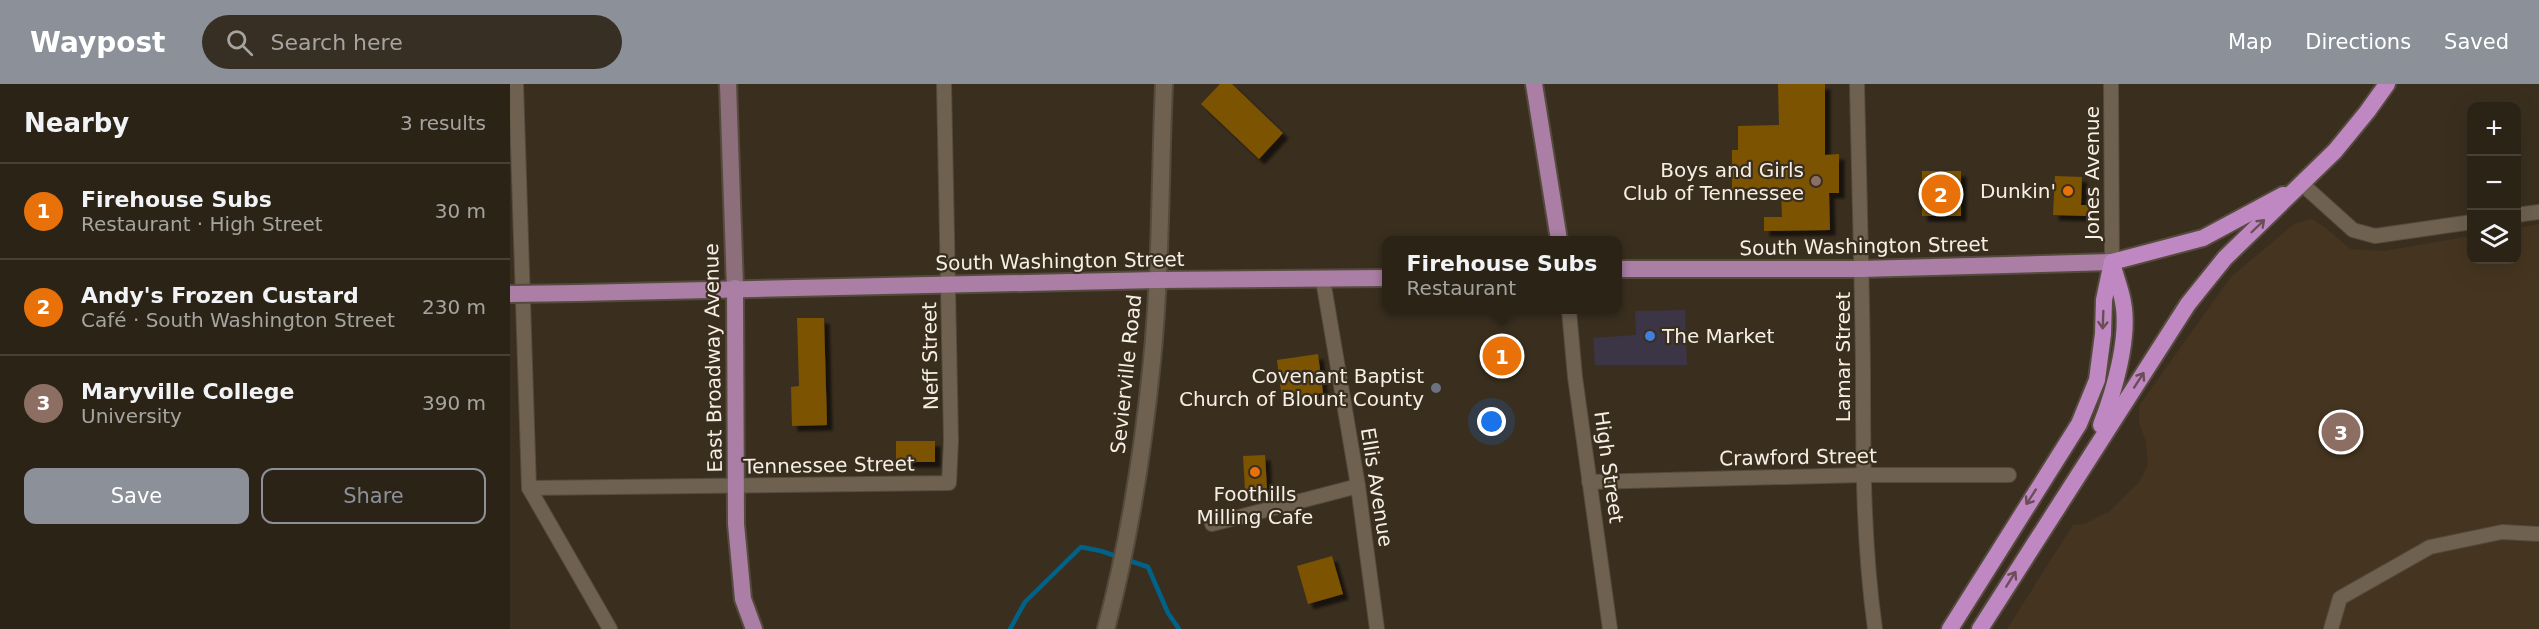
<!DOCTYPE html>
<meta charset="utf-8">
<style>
:root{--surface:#2c2317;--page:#382f24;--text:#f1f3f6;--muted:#a6a4a1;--line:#484036;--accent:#8c9099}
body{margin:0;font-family:"DejaVu Sans",sans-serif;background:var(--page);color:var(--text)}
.controls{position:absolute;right:18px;top:18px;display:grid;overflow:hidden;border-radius:12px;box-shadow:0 6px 24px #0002}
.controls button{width:54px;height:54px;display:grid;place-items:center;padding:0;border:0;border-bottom:2px solid var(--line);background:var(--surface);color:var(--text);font:30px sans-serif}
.you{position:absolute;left:982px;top:338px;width:21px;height:21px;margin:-15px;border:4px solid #fff;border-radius:50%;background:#1a73e8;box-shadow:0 0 0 9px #1a73e833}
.badge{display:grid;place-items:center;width:39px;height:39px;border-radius:50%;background:var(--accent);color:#fff;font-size:20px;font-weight:700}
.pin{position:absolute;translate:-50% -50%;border:3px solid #fff;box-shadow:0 2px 6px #0006}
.popup{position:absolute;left:872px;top:152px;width:240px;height:78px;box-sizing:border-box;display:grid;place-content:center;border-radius:12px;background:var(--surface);filter:drop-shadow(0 2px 4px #0005);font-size:20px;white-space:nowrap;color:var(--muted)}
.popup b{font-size:22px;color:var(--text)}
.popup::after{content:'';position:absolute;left:50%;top:100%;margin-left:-12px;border:12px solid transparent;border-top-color:var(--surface)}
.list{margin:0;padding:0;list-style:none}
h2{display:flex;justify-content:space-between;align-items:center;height:78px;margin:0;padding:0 24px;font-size:26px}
h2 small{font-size:20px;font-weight:400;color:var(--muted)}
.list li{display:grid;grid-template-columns:39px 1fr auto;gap:18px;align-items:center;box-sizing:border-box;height:96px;padding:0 24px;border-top:2px solid var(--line)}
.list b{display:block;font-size:22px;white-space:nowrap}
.list p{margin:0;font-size:20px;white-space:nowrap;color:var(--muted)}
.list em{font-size:20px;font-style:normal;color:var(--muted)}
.actions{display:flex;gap:12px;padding:18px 24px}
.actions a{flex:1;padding:14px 0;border:2px solid var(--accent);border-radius:12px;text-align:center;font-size:21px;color:var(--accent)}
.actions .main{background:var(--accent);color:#fff}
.icon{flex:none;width:33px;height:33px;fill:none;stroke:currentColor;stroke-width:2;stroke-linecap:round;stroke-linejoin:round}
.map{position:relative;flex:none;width:2029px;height:545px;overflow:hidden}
header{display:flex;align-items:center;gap:36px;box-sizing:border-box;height:84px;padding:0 30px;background:var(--accent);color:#fff}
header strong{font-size:28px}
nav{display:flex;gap:33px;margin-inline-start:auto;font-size:21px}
.search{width:420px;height:54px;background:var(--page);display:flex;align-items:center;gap:15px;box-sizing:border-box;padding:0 21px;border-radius:33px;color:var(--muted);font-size:22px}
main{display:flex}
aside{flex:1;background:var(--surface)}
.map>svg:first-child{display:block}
.commercial{fill:#3c3545}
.built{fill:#453520}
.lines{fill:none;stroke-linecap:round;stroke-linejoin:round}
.stream{stroke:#006289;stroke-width:4.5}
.building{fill:#7c5304;filter:url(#shadow)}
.minor-casing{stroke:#544b3d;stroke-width:16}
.tertiary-casing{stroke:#544b3d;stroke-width:20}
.secondary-casing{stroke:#544b3d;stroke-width:20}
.primary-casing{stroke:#544b3d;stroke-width:20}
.trunk-casing{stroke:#544b3d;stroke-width:20}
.minor{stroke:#6e6150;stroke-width:14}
.tertiary{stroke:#6e6150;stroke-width:16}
.secondary{stroke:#8d6f7b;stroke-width:16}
.primary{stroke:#ab7ea5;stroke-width:16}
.trunk{stroke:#c088c2;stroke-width:16}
.primary-bridge-casing{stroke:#544b3d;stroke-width:20;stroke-linecap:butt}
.primary-bridge{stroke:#ab7ea5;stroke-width:16}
.oneway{stroke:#694e58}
.education-dot{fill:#8d6e63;stroke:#3a2f1f;stroke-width:2}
.food-dot{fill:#e8710a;stroke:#3a2f1f;stroke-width:2}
.shop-dot{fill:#3f7fe0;stroke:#3a2f1f;stroke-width:2}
.worship-dot{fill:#6b7280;stroke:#3a2f1f;stroke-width:2}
.labels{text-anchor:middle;stroke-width:4.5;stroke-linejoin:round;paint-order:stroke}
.poi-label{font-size:20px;fill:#f6efe5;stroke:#3a2f1f;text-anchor:end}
.street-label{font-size:20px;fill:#f6efe5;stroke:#3a2f1f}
</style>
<header>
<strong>Waypost</strong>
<div class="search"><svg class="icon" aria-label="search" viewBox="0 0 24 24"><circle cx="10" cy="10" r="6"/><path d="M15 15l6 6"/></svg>Search here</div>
<nav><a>Map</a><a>Directions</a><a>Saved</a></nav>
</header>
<main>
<aside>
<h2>Nearby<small>3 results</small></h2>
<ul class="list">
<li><span class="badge" style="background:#e8710a">1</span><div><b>Firehouse Subs</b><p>Restaurant · High Street</p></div><em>30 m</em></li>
<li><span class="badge" style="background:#e8710a">2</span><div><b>Andy's Frozen Custard</b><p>Café · South Washington Street</p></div><em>230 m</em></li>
<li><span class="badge" style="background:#8d6e63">3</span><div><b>Maryville College</b><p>University</p></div><em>390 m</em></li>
</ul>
<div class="actions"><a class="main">Save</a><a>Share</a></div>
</aside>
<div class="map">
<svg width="2029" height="545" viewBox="0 0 2029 545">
<defs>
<filter id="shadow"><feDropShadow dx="5.5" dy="5.5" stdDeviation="1.5" flood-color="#0009"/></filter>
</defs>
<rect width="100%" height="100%" fill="#3a2f1f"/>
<!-- commercial -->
<path class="commercial" d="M1175 226 1177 281H1085L1083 254 1126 251 1125 227Z"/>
<!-- built -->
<path class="built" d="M1802 135 1816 144 1840 165 1874 167 1961 152 1962 176H2006L2007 144 2029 140V545H1497L1563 441 1574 440 1600 427 1630 397 1638 381 1636 357 1629 339V322L1721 193 1784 140Z"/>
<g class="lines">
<!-- stream -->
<path class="stream" d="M500 545 515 518 571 463 591 467 638 483 658 529 669 545"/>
</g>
<!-- building -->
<g class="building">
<path d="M710 0H722L773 49 749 75 691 20Z"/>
<path d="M1268 0H1315V71L1329 70V109H1319L1320 146 1254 147V133H1272L1271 104 1222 105V66H1228V42L1269 41Z"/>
<rect x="1412" y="87" width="39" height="45"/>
<path d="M1545 92 1572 93 1571 121H1579L1578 132 1543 131Z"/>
<path d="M287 234H314L317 341 282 342 281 303 289 302Z"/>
<path d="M808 270 813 309 772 315 767 276Z"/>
<rect x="386" y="357" width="39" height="21"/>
<path d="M755 371 757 405 735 406 733 372Z"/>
<path d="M822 472 833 510 798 520 787 482Z"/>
</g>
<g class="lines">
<!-- minor casing -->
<g class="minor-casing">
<g id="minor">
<path d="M6 0 19 404 100 545"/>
<path d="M1347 0C1349 95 1352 191 1353 286 1353 373 1353 459 1365 545"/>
<path d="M1601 0 1602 178"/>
<path d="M1792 100 1843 146 1865 152 1962 138"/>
<path d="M2006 131 2029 128"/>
<path d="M813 196 848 402 867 545"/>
<path d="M1059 226 1065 293 1100 545"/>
<path d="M1079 398 1353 391H1499"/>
<path d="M19 404 439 399 441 356 434 0"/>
<path d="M702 440 848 402"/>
<path d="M1821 545 1830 514 1920 463 1992 448 2029 450"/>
</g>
</g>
<!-- tertiary casing -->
<g class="tertiary-casing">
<path id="tertiary" d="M596 545C619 458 633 367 642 277 651 185 650 92 654 0"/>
</g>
<!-- secondary casing -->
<g class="secondary-casing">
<path id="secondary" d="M218 0 225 204"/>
</g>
<!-- primary casing -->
<g class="primary-casing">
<g id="primary">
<path d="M1024 0 1049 156"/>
<path d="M1108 185H1351L1602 178"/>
<path d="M225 204 226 440 233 515 244 545"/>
<path d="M68 209 647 196 876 194"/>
</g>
</g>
<!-- trunk casing -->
<g class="trunk-casing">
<g id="trunk">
<path d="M1602 178 1693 154 1773 111"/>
<path d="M1591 341C1604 308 1620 253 1613 218 1611 206 1606 194 1603 182"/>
<path d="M1440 545 1569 340 1587 296 1593 250 1594 216 1602 178"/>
<path d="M1470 545 1678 220 1715 174 1825 67 1857 28 1877 0"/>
</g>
</g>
<!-- minor -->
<use href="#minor" class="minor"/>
<!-- tertiary -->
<use href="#tertiary" class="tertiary"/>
<!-- secondary -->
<use href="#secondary" class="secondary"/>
<!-- primary -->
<use href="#primary" class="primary"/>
<!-- trunk -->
<use href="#trunk" class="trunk"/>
<!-- primary-bridge casing -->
<g class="primary-bridge-casing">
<path id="primary-bridge" d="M0 210 68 209"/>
</g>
<!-- primary-bridge -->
<use href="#primary-bridge" class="primary-bridge"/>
</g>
<!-- one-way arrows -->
<defs><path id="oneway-shaft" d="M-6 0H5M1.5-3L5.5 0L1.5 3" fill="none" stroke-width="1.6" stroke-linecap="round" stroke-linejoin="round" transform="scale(1.5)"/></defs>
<g class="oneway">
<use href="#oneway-shaft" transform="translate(1748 142) rotate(-44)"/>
<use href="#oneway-shaft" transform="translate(1593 236) rotate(92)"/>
<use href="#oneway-shaft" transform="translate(1629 296) rotate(-57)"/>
<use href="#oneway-shaft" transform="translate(1521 413) rotate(123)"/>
<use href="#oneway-shaft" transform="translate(1501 495) rotate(-58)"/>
</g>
<!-- markers -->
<circle class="education-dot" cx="1306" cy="97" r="6"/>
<g class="food-dot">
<circle cx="1558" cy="107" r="6"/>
<circle cx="745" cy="388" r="6"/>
</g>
<circle class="shop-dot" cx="1140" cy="252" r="6"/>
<circle class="worship-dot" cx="926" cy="304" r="6"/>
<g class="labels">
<!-- poi labels -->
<g class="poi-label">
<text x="1294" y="93">Boys and Girls<tspan x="1294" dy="23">Club of Tennessee</tspan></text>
<text x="1546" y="114">Dunkin'</text>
<text x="1152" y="259" text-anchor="start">The Market</text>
<text x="914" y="299">Covenant Baptist<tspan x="914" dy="23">Church of Blount County</tspan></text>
<text x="745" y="417" text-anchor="middle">Foothills<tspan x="745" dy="23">Milling Cafe</tspan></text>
</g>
<!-- street labels -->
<g class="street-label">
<text transform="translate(1582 89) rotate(-90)" y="7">Jones Avenue</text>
<text transform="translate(1354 162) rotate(-1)" y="7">South Washington Street</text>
<text transform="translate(550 177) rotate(-1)" y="7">South Washington Street</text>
<text transform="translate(420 272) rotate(-91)" y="7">Neff Street</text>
<text transform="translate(1333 273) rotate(-90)" y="7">Lamar Street</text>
<text transform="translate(203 274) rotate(-91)" y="7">East Broadway Avenue</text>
<text transform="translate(616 290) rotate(-84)" y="7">Sevierville Road</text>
<text transform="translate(1288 373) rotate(-1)" y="7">Crawford Street</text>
<text transform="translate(319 381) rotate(-1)" y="7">Tennessee Street</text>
<text transform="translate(1099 383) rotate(82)" y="7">High Street</text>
<text transform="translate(867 403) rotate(81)" y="7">Ellis Avenue</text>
</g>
</g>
</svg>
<div class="controls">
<button>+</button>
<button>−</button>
<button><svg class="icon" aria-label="layers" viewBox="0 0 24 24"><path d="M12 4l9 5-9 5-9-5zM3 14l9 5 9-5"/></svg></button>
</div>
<div class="you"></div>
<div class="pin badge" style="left:992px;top:272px;background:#e8710a">1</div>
<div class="popup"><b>Firehouse Subs</b>Restaurant</div>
<div class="pin badge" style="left:1431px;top:110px;background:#e8710a">2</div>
<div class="pin badge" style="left:1831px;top:348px;background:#8d6e63">3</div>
</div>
</main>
